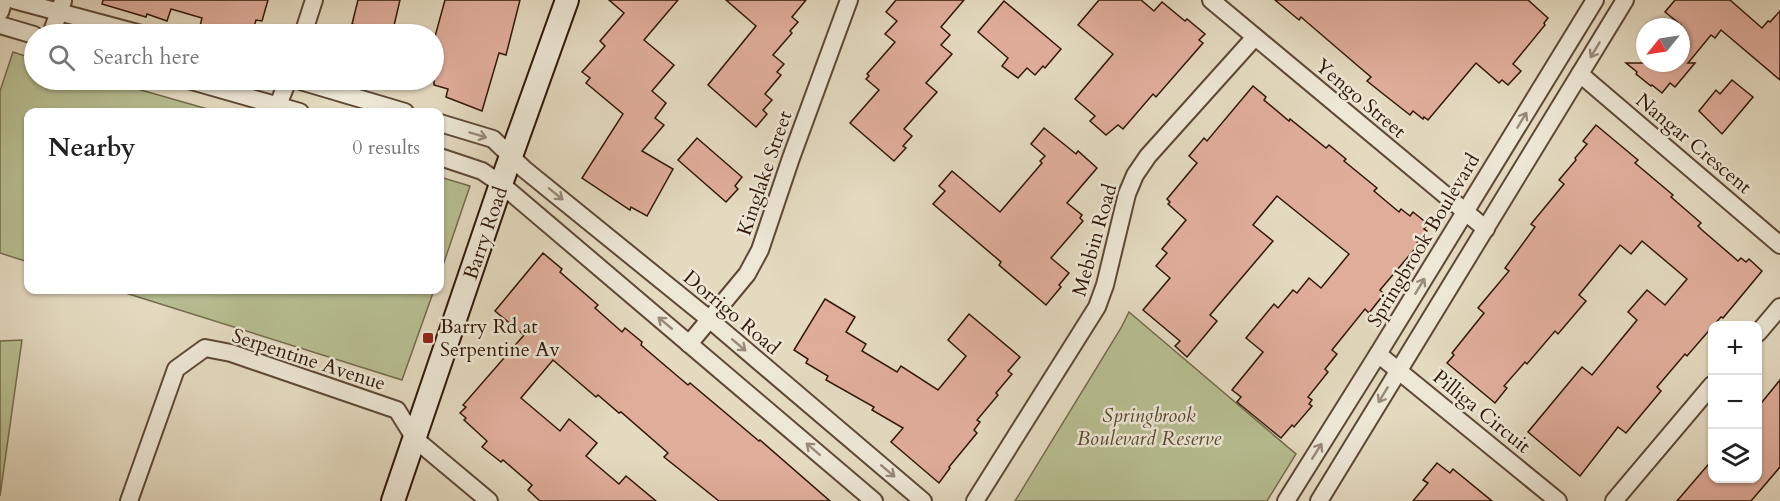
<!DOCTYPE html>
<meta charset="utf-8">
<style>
:root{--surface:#fff;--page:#f2f2f2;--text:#222;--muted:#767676;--line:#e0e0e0}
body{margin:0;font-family:Cardo,serif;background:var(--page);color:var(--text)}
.controls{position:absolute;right:18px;bottom:18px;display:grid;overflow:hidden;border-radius:12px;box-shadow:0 2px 4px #0004}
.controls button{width:54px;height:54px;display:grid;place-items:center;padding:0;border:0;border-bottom:2px solid var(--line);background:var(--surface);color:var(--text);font:30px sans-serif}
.compass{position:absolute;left:1636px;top:18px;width:54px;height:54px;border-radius:50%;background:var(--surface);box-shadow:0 2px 4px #0004;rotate:240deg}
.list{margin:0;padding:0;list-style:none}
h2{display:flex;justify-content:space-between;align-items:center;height:78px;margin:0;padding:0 24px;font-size:26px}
h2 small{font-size:20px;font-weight:400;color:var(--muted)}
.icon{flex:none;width:33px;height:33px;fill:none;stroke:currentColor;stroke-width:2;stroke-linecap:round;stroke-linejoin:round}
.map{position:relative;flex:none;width:1780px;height:501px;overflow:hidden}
.search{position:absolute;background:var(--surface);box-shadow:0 2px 4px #0004;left:24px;top:24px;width:420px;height:66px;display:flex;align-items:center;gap:15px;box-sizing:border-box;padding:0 21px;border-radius:33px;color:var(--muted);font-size:22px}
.panel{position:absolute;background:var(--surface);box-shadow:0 2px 4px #0004;left:24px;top:108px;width:420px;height:186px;border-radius:12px}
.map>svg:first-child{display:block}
.green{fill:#b7be91;stroke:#746a4c;stroke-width:1.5}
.building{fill:#e0ad9b;stroke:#311707;stroke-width:1.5}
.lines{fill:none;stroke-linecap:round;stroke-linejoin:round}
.street-casing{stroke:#5e4835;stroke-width:20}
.secondary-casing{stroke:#311707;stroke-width:26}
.street{stroke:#ede7d6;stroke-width:16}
.secondary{stroke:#ede7d6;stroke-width:22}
.oneway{stroke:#988979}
.poi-dot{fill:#8f2418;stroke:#ede7d6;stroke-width:2}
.labels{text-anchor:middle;stroke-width:5;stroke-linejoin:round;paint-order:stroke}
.street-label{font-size:20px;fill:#311707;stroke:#ede7d6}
.poi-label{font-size:20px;fill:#311707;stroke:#ede7d6;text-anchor:start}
.park-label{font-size:20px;font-style:italic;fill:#594930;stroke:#ede7d6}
</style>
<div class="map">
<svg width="1780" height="501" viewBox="0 0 1780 501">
<rect width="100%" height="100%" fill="#e4dac0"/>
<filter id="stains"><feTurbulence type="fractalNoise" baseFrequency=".00333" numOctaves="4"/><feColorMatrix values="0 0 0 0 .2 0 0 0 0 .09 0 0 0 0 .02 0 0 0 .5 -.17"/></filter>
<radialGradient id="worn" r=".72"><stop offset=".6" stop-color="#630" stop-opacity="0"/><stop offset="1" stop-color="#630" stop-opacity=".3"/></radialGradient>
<!-- green -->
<g class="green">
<path d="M13 52 34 59V80H106L218 112H28V262L0 253V91Z"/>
<path d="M440 177 470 186 440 274Z"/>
<path d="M116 290H434L402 380Z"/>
<path d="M1129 312 1296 454 1267 501H1015L1121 328Z"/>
<path d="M22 340 0 496V341Z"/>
</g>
<!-- building -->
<g class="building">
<path d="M103 0H268L262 21 256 20 252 34H229L200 26 202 18 171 9 167 21 147 14 146 17 102 4Z"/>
<path d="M358 0H400L392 34 352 24Z"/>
<path d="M445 0H520L506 55 499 53 482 111 446 97 448 89 434 85V40Z"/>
<path d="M609 0H678L644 40 674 65 652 91 666 103 655 118 664 125 642 151 673 169 647 216 631 207 630 210 582 178 623 114 586 83 590 78 582 72 605 46 600 41 624 13Z"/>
<path d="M726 0H806L792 17 798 22 790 31 792 33 773 55 784 64 777 72 781 75 765 94 772 100 763 110 767 114 756 127 708 85 756 26Z"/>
<path d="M896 0H964L941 27 950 35 941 45 952 54 926 83 937 92 904 129 912 136 903 146 906 148 894 161 850 123 879 90 866 79 869 76 867 74 895 42 885 34 897 21 886 12Z"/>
<path d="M1099 0H1141L1154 11 1162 2 1185 21 1187 19 1205 34 1199 40 1203 43 1156 97 1153 94 1123 129 1118 125 1106 135 1090 121 1095 116 1075 99 1113 54 1078 25Z"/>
<path d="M1275 0H1528L1548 18 1544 23 1545 25 1513 64 1521 71 1508 85 1502 80 1499 83 1476 63 1428 120 1424 117 1423 119 1413 111 1410 115 1382 93 1367 81 1371 77 1358 66 1301 17 1299 20Z"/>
<path d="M1675 0H1730L1762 28 1768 21 1770 22 1780 11V80L1721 30 1715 38 1711 35 1688 63H1695L1675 87 1670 83 1662 93 1652 85 1651 86 1636 74 1637 72 1626 63H1681V25L1665 12Z"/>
<path d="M1004 1 1061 49 1045 68 1043 66 1035 75 1027 68 1018 78 1002 66 1008 58 978 32Z"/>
<path d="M1732 80 1753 97 1722 134 1699 111 1716 90 1720 94Z"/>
<path d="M1253 86 1266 97 1264 100 1289 121 1290 119 1326 148 1329 145 1346 159 1344 161 1377 188 1374 191 1399 212 1401 209 1410 216 1413 212 1428 224 1424 229 1427 231 1417 243 1419 244 1380 290 1384 294 1369 313 1365 309 1332 350 1337 354 1325 369 1328 372 1308 397 1312 400 1309 404 1312 406 1294 427 1292 425 1281 438 1237 402 1241 397 1232 390 1263 352 1246 338 1274 304 1278 308 1293 290 1297 293 1309 278 1321 288 1349 254 1277 196 1253 225 1273 241 1210 315 1217 321 1187 357 1175 346 1180 341 1143 310 1170 278 1156 266 1167 253 1162 249 1186 220 1168 204 1170 202 1167 199 1197 163 1189 156 1204 138 1207 141Z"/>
<path d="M1596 125 1638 160 1635 163 1673 195 1671 197 1701 223 1698 226 1702 230 1738 261 1741 258 1746 262 1749 259 1762 271 1723 318 1721 317 1713 326 1687 356 1685 354 1657 387 1661 391 1626 433 1618 427 1580 476 1528 432 1582 367 1592 375 1637 320 1628 312 1647 290 1665 305 1687 279 1642 241 1631 254 1620 245 1579 295 1586 301 1558 334 1555 331 1527 364 1525 362 1504 386 1507 388 1495 403 1447 363 1454 355 1452 353 1484 313 1478 308 1509 271 1505 268 1535 227 1531 224 1564 184 1559 180 1576 160 1575 158 1587 144 1583 141Z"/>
<path d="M1044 128 1076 154 1078 151 1097 168 1067 203 1082 215 1080 218 1083 221 1051 258 1069 273 1059 285 1061 287 1046 305 999 265 1001 262 933 204 945 191 939 186 952 171 1000 212 1042 163 1040 161 1045 156 1031 144Z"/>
<path d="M697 138 742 177 735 186 738 189 726 202 678 160Z"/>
<path d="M543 253 562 269 560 272 598 305 595 308 622 332 625 328 642 342 641 345 675 374 688 385 690 383 759 441 760 440 830 501H719L664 457 668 453 621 412 619 413 598 395 596 397 553 360 521 398 560 431 569 419 597 443 586 456 619 484 626 476 656 501H540L528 490 532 485 503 460 501 462 482 447 487 441 464 420 466 418 460 413 466 407 463 405 524 335 495 311Z"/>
<path d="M825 299 855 317 846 332 866 344 862 351 897 372 901 366 938 390 966 356 948 340 969 314 1020 357 1008 371 1012 374 996 393 998 395 977 420 980 422 974 430 977 433 949 467 950 468 939 483 891 442 903 428 872 410 874 407 826 380 828 376 806 363 808 359 794 350Z"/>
<path d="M1780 380V467L1751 501H1677L1713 459V478H1758V407Z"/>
<path d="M1437 463 1450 473 1453 469 1492 501H1413L1428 483 1423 480Z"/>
</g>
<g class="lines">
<!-- street casing -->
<g class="street-casing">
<g id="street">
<path d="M14 0 141 34"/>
<path d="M1211 0 1486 229"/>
<path d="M0 12 4 0"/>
<path d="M0 25 34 35"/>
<path d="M51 34 63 1"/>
<path d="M303 34 314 0"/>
<path d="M1580 74 1780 245"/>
<path d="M188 80 300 112"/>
<path d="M297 80 405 112"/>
<path d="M278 105 288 80"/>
<path d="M440 123 493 139 524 169 709 319 923 501"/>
<path d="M440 157 482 171 501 184 874 501"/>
<path d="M1758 333 1780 307"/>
<path d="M689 344 747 274 760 250 791 158 849 0"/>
<path d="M1378 354 1558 501"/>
<path d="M129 501 176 369 205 348 231 353 397 410 415 439 489 501"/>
<path d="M975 501 1097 307 1105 285 1127 194 1135 175 1148 156 1255 37"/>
<path d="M1286 501 1378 354 1595 0"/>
<path d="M1319 501 1625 0"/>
<path d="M1614 501 1712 385"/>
</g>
</g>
<!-- secondary casing -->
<g class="secondary-casing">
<path id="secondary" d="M393 501 501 184 567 0"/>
</g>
<!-- street -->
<use href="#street" class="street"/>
<!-- secondary -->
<use href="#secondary" class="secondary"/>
</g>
<!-- one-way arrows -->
<defs><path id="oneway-shaft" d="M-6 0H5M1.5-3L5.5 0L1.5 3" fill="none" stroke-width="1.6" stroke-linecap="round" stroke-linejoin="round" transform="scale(1.5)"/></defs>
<g class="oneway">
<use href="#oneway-shaft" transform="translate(1595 50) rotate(121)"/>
<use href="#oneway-shaft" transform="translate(1522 120) rotate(-59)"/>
<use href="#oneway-shaft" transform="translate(478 135) rotate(17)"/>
<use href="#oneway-shaft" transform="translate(556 194) rotate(39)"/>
<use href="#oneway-shaft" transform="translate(1420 286) rotate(-59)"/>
<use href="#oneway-shaft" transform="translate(665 323) rotate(-140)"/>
<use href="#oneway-shaft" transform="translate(739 345) rotate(40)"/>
<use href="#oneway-shaft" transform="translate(1383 395) rotate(121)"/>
<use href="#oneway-shaft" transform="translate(813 449) rotate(-139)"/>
<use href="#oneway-shaft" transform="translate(1317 451) rotate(-58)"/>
<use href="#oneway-shaft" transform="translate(888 471) rotate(40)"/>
</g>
<!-- markers -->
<rect class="poi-dot" x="422" y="332" width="12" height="12" rx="3"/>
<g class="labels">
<!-- street labels -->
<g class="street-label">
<text transform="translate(1361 98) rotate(40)" y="7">Yengo Street</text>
<text transform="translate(1694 143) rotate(40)" y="7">Nangar Crescent</text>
<text transform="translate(764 173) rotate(-71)" y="7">Kinglake Street</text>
<text transform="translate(485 233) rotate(-71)" y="7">Barry Road</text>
<text transform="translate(1094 240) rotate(-74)" y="7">Mebbin Road</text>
<text transform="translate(1423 240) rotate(-59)" y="7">Springbrook Boulevard</text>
<text transform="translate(732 312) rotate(40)" y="7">Dorrigo Road</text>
<text transform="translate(309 359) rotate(18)" y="7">Serpentine Avenue</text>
<text transform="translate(1482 411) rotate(39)" y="7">Pilliga Circuit</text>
</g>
<!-- poi labels -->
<g class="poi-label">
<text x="440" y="333">Barry Rd at<tspan x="440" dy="23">Serpentine Av</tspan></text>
</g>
<!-- park labels -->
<g class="park-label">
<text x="1149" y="422">Springbrook<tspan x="1149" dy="23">Boulevard Reserve</tspan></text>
</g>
</g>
<rect width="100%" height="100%" filter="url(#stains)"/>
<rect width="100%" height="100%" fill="url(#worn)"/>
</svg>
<div class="controls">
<button>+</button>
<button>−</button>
<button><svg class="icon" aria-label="layers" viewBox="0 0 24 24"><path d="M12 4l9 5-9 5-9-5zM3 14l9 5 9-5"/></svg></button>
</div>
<svg class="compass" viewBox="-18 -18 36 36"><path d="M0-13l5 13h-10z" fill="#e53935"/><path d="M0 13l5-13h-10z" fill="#767676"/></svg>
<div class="search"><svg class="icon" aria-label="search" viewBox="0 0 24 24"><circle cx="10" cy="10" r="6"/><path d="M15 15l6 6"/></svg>Search here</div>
<section class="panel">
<h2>Nearby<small>0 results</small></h2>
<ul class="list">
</ul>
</section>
</div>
